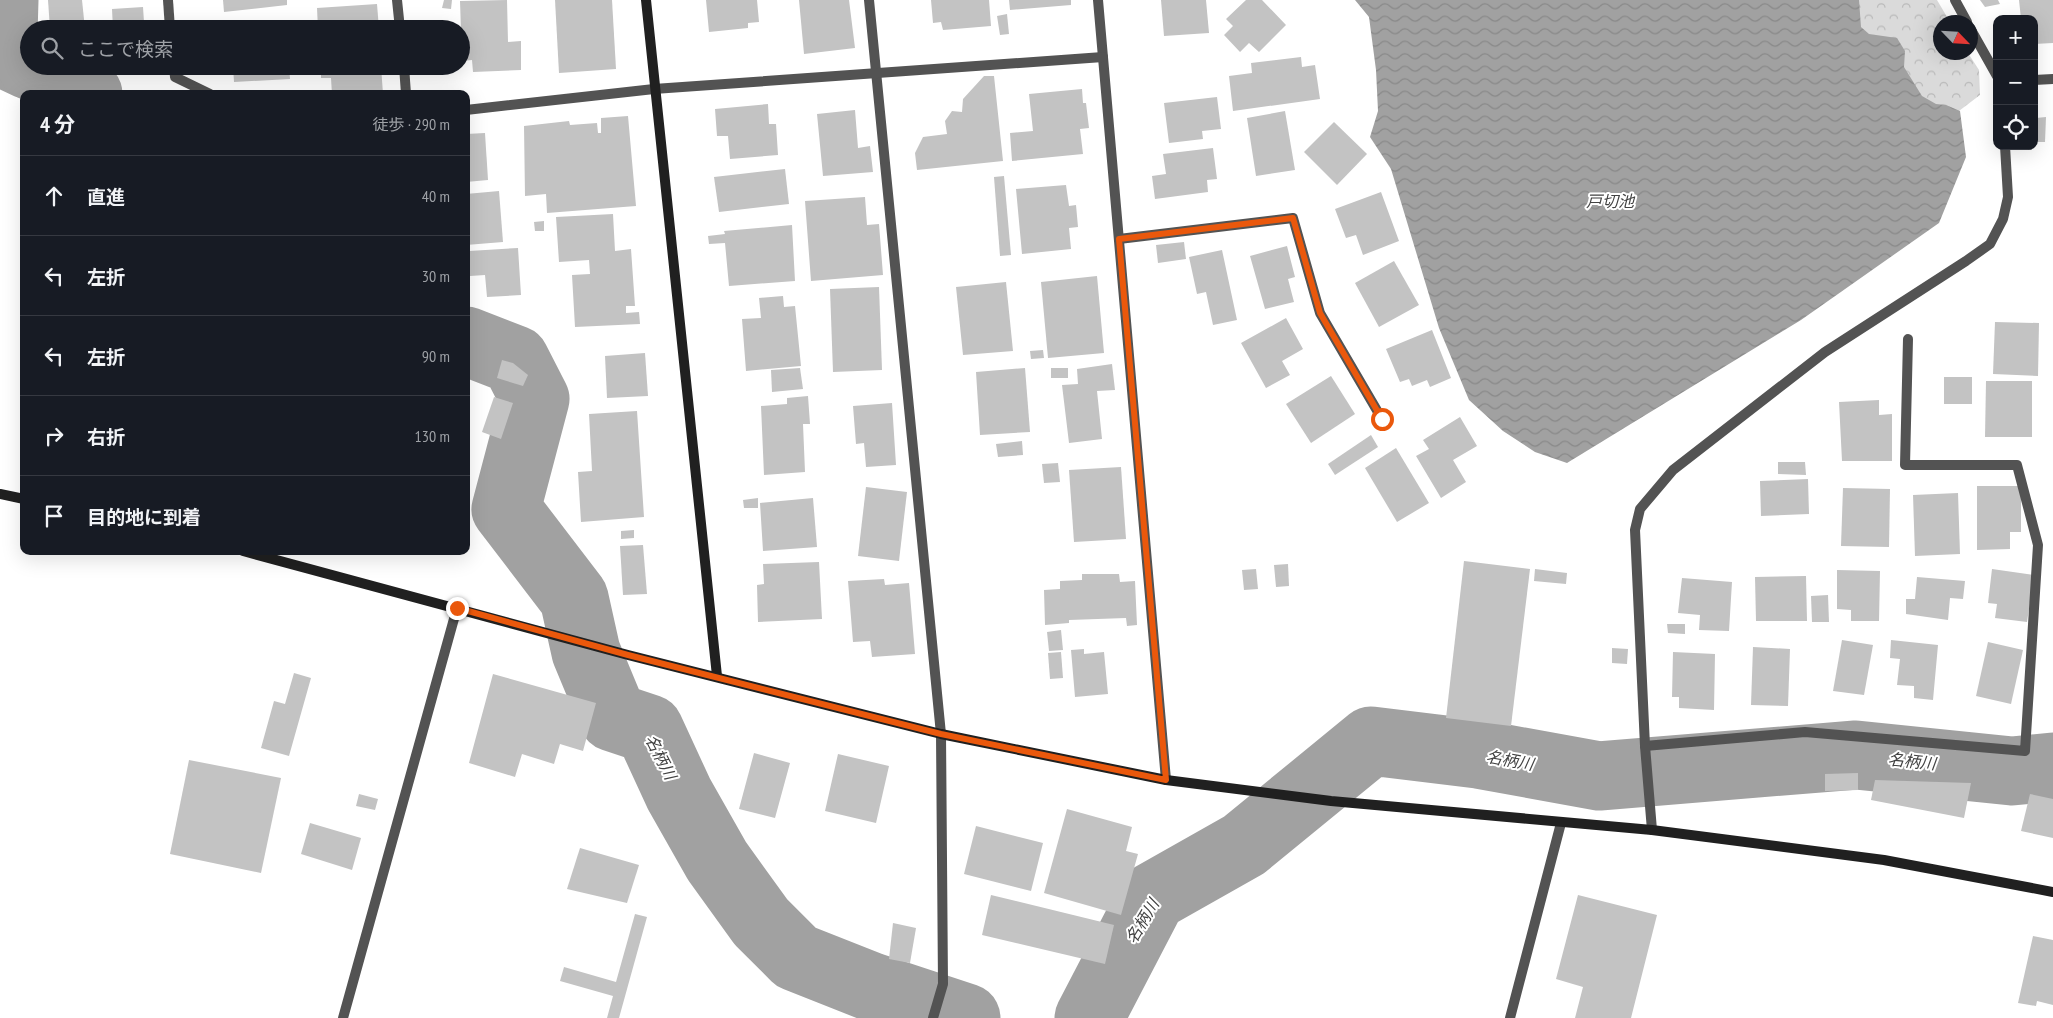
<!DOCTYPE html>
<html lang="ja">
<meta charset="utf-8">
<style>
:root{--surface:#171b24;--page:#242831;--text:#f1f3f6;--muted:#9ea1a6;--line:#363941}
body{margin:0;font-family:"PT Sans Narrow","Noto Sans JP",sans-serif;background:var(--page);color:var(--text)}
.controls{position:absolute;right:15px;top:15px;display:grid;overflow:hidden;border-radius:10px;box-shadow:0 5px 20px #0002}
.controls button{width:45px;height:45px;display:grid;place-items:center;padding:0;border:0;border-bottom:1px solid var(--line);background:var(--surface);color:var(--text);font:25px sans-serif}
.compass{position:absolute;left:1933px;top:15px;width:45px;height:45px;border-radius:50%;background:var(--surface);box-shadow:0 5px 20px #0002;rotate:115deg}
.stop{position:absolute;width:15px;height:15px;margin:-11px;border:4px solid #ea580c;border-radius:50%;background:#fff}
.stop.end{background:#ea580c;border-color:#fff;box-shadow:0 1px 5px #0008}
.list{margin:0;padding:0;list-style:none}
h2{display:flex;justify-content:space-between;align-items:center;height:65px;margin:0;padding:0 20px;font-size:21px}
h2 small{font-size:16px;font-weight:400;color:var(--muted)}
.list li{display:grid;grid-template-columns:32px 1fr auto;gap:15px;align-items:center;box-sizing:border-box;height:80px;padding:0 20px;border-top:1px solid var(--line)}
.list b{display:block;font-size:19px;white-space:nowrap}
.list em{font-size:16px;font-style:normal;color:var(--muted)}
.icon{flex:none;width:28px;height:28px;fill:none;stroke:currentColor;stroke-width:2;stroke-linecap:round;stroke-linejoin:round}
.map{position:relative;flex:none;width:2053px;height:1018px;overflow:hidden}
.search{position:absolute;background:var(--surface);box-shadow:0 5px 20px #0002;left:20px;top:20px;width:450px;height:55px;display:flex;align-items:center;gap:12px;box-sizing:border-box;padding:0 18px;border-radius:28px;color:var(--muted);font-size:19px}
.panel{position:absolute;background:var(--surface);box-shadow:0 5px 20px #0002;left:20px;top:90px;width:450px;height:465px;border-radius:10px}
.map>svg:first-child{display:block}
.forest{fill:url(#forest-crowns)}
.water{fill:url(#water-waves)}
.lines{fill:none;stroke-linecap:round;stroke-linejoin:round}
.river{stroke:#a1a1a1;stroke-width:69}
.building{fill:#c3c3c3}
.street{stroke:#535353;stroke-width:10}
.secondary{stroke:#202020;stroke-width:10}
.route{stroke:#ea580c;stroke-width:6}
.labels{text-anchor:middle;stroke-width:4;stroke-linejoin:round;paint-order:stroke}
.water-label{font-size:16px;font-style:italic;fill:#424242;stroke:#fff}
</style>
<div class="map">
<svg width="2053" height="1018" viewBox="0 0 2053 1018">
<defs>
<pattern id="forest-crowns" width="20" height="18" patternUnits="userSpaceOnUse" patternTransform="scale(1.25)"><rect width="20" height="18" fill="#dadada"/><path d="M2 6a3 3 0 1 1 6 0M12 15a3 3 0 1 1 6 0" fill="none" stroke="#b9b9b9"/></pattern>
<pattern id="water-waves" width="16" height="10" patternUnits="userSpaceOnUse" patternTransform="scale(1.25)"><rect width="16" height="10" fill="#a1a1a1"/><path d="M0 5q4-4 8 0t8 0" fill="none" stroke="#898989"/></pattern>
</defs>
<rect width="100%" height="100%" fill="#fff"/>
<!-- forest -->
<path class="forest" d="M1841 0H1937L1950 22H1940V52L1968 53 1979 70 1980 95 1951 117 1912 97Z"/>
<!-- water -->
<path class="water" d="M1355 0H1859L1861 27 1869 34 1897 38 1905 51 1904 67 1922 96 1936 104 1946 105 1960 111 1966 157 1939 223 1801 320 1567 463 1535 452 1503 431 1469 400 1439 328 1391 169 1370 137 1378 111 1376 70 1369 17Z"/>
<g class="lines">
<!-- river -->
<g class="river">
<path d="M4 0 3 34 14 58 29 65"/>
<path d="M32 66 88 94"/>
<path d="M466 341 515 360 535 399 506 509 574 598 586 652 613 717 649 729 679 794 717 861 761 922 796 957 872 987 966 1018"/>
<path d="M1089 1018 1152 897 1244 845 1371 741 1478 754 1599 776 1856 755 2012 771 2053 767"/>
</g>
</g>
<!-- building -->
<g class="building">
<path d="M48 0H82L85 29H50Z"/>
<path d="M223 0H287V5L224 12Z"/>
<path d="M444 0H452L451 9 442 8Z"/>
<path d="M507 0 508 42 521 41V70L473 72 472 60 462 61 460 1Z"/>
<path d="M555 0H612L616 69 559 73Z"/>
<path d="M706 0H757L759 22 748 23V28L709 32Z"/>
<path d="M799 0H849L855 48 804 54Z"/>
<path d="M931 0H989L991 26 943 30 941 22 933 23Z"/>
<path d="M1009 0H1071V5L1010 10Z"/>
<path d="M1161 0H1206L1209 33 1164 36Z"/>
<path d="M1246 0H1262L1286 25 1259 52 1249 43 1240 52 1224 35 1233 26 1226 19Z"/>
<path d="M1980 0H1998L2000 4 1985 7Z"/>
<path d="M2019 0H2053V43L2034 44V19H2021Z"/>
<path d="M377 4 379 29H318L317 8Z"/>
<path d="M143 7 144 22 153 21V29H113L112 9Z"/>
<path d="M1007 14 1009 34 1000 35 997 16Z"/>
<path d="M286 21 287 29H231V23Z"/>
<path d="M1301 57 1302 67 1315 65 1320 99 1233 111 1229 76 1252 73 1251 63Z"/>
<path d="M233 66H289L290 79 234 82Z"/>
<path d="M321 66H381L383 94H332L331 78H321Z"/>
<path d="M984 76H994L1003 161 917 170 915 153 923 137 947 134 945 121 952 111 962 112 963 99Z"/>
<path d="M1082 89 1083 103H1086L1089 128 1080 129 1083 154 1012 161 1010 133 1033 131 1029 94Z"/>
<path d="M1217 97 1221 129 1202 131 1203 139 1169 143 1164 103Z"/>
<path d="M768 104 769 124H776L778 155 730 159 728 136H717L715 109Z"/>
<path d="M855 110 858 148 870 146 873 172 823 176 817 114Z"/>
<path d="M1285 111 1295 170 1256 176 1247 118Z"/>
<path d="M628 116 636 206 547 213 546 194 525 196 524 126 569 121 570 125 597 123 598 133H601V118Z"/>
<path d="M2046 117 2045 142H2034L2036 118Z"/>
<path d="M1334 122 1367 154 1337 185 1304 152Z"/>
<path d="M485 133 488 180 466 182V134Z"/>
<path d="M1213 148 1217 179 1207 180 1208 192 1155 199 1152 176 1166 174 1163 154Z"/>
<path d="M785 169 789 204 719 212 714 177Z"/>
<path d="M1004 176 1011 255 1000 256 994 177Z"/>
<path d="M1066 185 1069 206 1076 205 1078 227 1069 228 1071 249 1022 254 1016 189Z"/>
<path d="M499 191 503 242 466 245V194Z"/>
<path d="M1381 192 1399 241 1363 255 1356 235 1346 238 1335 209Z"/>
<path d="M865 197 867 225 879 224 883 275 811 281 805 201Z"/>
<path d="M613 214 615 251 631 249 635 306H626V313L639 312 640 324 575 327 572 275 590 274 589 260 559 262 556 217Z"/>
<path d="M544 221V231H535L534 222Z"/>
<path d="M792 225 795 281 729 286 725 243 709 244 708 236 725 234 724 231Z"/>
<path d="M1184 242 1186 259 1158 263 1156 245Z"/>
<path d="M1287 246 1295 277 1288 279 1294 302 1265 309 1250 256Z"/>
<path d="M518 248 521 295 487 297 485 275 470 276 469 251Z"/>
<path d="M1222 250 1237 320 1213 325 1206 292 1197 294 1189 257Z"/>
<path d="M1394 261 1419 305 1379 327 1355 283Z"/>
<path d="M1097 276 1104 353 1048 358 1041 282Z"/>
<path d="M1006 282 1013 351 963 355 956 287Z"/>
<path d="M879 287 882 370 833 372 830 289Z"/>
<path d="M783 296 784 307 795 306 801 366 746 371 742 319 761 318 759 298Z"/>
<path d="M1286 318 1303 349 1282 361 1290 375 1266 388 1241 343Z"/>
<path d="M1995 322 2039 323 2038 376 1993 374Z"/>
<path d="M1432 330 1451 378 1430 387 1427 380 1412 386 1409 379 1400 382 1386 349Z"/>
<path d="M1043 350 1044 358 1031 359 1030 351Z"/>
<path d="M645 353 648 396 607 398 605 356Z"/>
<path d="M502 360 513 363 528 375 523 386 497 378Z"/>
<path d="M1112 364 1115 390 1097 391 1102 439 1069 443 1062 385 1078 384 1077 369Z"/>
<path d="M800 368 803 389 772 392 771 370Z"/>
<path d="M1025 368 1030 432 980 435 976 372Z"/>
<rect x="1051" y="368" width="17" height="10"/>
<path d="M1331 376 1355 414 1311 443 1286 404Z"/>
<rect x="1944" y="377" width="28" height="27"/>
<path d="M1986 381H2032V437H1985Z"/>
<path d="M808 396 810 424H803L805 472 764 475 761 406 787 404V398Z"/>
<path d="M494 397 513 403 501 439 482 432Z"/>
<path d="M1879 400V415L1892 414V461H1842L1839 402Z"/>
<path d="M892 403 896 465 866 467 864 443 856 444 853 406Z"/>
<path d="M637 411 644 517 581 522 578 472 592 471 589 414Z"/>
<path d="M1460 417 1477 446 1453 460 1466 482 1441 498 1416 456 1429 449 1423 440Z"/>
<path d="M1371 435 1378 447 1335 475 1328 464Z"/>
<path d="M1022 441 1023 455 998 457 996 444Z"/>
<path d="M1396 448 1429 503 1397 522 1365 468Z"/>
<path d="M1778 462H1805L1806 475 1778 474Z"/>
<path d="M1058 463 1060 482 1044 483 1042 464Z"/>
<path d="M1121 467 1126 539 1074 542 1069 470Z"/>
<path d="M1808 479 1809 514 1761 516 1760 481Z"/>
<path d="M1977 486H2021V532H2010V549L1977 550Z"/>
<path d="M866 487 907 492 899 561 858 556Z"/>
<path d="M1843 488 1890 489 1889 547 1841 546Z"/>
<path d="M1958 493 1960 554 1915 556 1913 495Z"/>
<path d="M758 498V508H744L743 500Z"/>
<path d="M813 498 817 547 763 551 760 503Z"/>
<path d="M634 530V538L621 539V531Z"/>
<path d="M643 545 647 594 623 595 620 546Z"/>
<path d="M1464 561 1530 569 1511 726 1446 718Z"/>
<path d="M819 562 822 619 758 622 757 585 764 584 763 564Z"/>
<path d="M1288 564 1289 586 1276 587 1274 565Z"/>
<path d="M1256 569 1258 589 1244 590 1242 570Z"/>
<path d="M1535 569 1567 573 1566 584 1534 581Z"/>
<path d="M1992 569 2034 575 2027 622 1995 618 1997 604 1988 603Z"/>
<path d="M1837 570 1880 571 1879 621H1851V610L1837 609Z"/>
<path d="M1082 574H1119L1120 582 1135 581 1137 625 1127 626 1126 618 1069 620V623L1045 625 1044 590 1060 589V581L1082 580Z"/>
<path d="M1806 576 1807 621H1756L1755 577Z"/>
<path d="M1917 577 1965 581 1963 599 1950 598 1948 620 1906 614V599H1915Z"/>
<path d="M1682 578 1732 582 1729 631 1699 630 1700 615 1678 613Z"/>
<path d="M884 579 885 585 909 583 915 654 872 657 870 641 853 642 848 581Z"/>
<path d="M1828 595 1829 622H1812L1811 596Z"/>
<path d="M1667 624H1685V634L1668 633Z"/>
<path d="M1061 630 1063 650 1049 651 1047 632Z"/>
<path d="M1842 640 1873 645 1864 695 1833 691Z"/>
<path d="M1891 640 1938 645 1933 700 1914 698V686L1897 685 1900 659 1890 658Z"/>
<path d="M1988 642 2023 650 2011 704 1976 696Z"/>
<path d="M1753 647 1790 649 1788 706 1751 705Z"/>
<path d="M1612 648 1628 649 1627 664 1612 663Z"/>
<path d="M1084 649V654L1104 652 1108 694 1075 697 1071 650Z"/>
<path d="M1061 652 1063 678 1050 679 1048 653Z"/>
<path d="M1673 652 1715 654 1714 710 1679 708V697H1672Z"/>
<path d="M294 673 311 678 289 756 261 748 274 701 285 704Z"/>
<path d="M493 674 596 703 583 751 560 744 554 764 522 754 515 777 469 763Z"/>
<path d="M754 753 790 763 775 818 739 809Z"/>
<path d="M838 754 889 766 876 823 825 811Z"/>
<path d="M189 760 281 778 261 873 170 854Z"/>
<path d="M1858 773V790L1825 791V774Z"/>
<path d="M1875 780 1971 783 1964 818 1871 800Z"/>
<path d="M359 794 378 799 375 810 356 806Z"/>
<path d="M2030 794 2053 799V838L2021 831Z"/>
<path d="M1067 809 1132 827 1126 851 1138 854 1121 915 1044 893Z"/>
<path d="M310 823 361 838 352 870 301 854Z"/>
<path d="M976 826 1043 843 1031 891 964 874Z"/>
<path d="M580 848 639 865 627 903 567 889Z"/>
<path d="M991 895 1114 925 1105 964 982 935Z"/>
<path d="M1578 895 1657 915 1631 1018H1575L1583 987 1556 979Z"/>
<path d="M635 914 647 917 619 1018H607L613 996 560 981 564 967 616 982Z"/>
<path d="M893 923 916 928 910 963 889 959Z"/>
<path d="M2033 936 2053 940V1005L2037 1001 2036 1006 2018 1003Z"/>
</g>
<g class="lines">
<!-- street -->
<g class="street">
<path d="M168 0 170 29"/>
<path d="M397 0 400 29"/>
<path d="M869 0 941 734 943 984 933 1018"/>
<path d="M1098 0 1166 780"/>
<path d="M1955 0 1967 22"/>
<path d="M1970 28 1997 76"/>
<path d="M174 66 175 77 210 94"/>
<path d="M404 66 406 94"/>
<path d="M2034 80 2053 79"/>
<path d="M466 110 654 89 1103 57"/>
<path d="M1119 239 1293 218 1320 313 1382 419"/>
<path d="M1645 746 1805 732 2025 751 2038 545 2017 465H1905L1908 339"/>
<path d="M1652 830 1645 746 1635 530 1640 509 1673 470 1825 352 1966 261 1990 244 2003 219 2008 197 2005 146"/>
<path d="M343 1018 457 608"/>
<path d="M1510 1018 1561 823"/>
</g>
<!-- secondary -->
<g class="secondary">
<path d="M646 0 717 676"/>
<path d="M0 494 24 499"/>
<path d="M243 551 628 655 941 734 1166 780 1331 801 1652 830 1884 860 2053 892"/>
</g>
</g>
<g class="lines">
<!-- route -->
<path class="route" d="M457 608 628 655 941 734 1166 780 1119 239 1293 218 1320 313 1382 419"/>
</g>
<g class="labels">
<!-- water labels -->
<g class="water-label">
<text x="1610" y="207">戸切池</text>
<text transform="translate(661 757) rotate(63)" y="6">名柄川</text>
<text transform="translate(1510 760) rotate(10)" y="6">名柄川</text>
<text transform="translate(1912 761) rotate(6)" y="6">名柄川</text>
<text transform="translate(1142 921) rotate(-59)" y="6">名柄川</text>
</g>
</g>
</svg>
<div class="controls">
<button>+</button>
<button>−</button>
<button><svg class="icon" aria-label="locate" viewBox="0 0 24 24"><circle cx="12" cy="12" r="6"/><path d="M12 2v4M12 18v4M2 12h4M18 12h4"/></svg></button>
</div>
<svg class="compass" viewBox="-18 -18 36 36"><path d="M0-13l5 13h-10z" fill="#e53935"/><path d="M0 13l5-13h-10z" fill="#9ea1a6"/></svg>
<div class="stop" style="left:1382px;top:419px"></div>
<div class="stop end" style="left:457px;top:608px"></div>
<div class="search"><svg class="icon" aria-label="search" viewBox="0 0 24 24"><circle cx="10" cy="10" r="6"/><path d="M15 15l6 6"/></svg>ここで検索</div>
<section class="panel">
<h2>4 分<small>徒歩 · 290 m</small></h2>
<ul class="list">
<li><svg class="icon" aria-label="ahead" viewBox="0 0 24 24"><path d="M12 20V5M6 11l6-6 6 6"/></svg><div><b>直進</b></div><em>40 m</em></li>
<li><svg class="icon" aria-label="left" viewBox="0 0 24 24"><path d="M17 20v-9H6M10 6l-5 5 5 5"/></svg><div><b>左折</b></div><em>30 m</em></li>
<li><svg class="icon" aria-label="left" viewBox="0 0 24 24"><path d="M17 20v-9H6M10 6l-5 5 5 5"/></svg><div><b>左折</b></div><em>90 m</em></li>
<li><svg class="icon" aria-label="right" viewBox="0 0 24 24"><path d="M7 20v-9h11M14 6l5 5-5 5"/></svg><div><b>右折</b></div><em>130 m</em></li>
<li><svg class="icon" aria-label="arrive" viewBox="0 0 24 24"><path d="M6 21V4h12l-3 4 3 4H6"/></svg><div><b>目的地に到着</b></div></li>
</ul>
</section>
</div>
